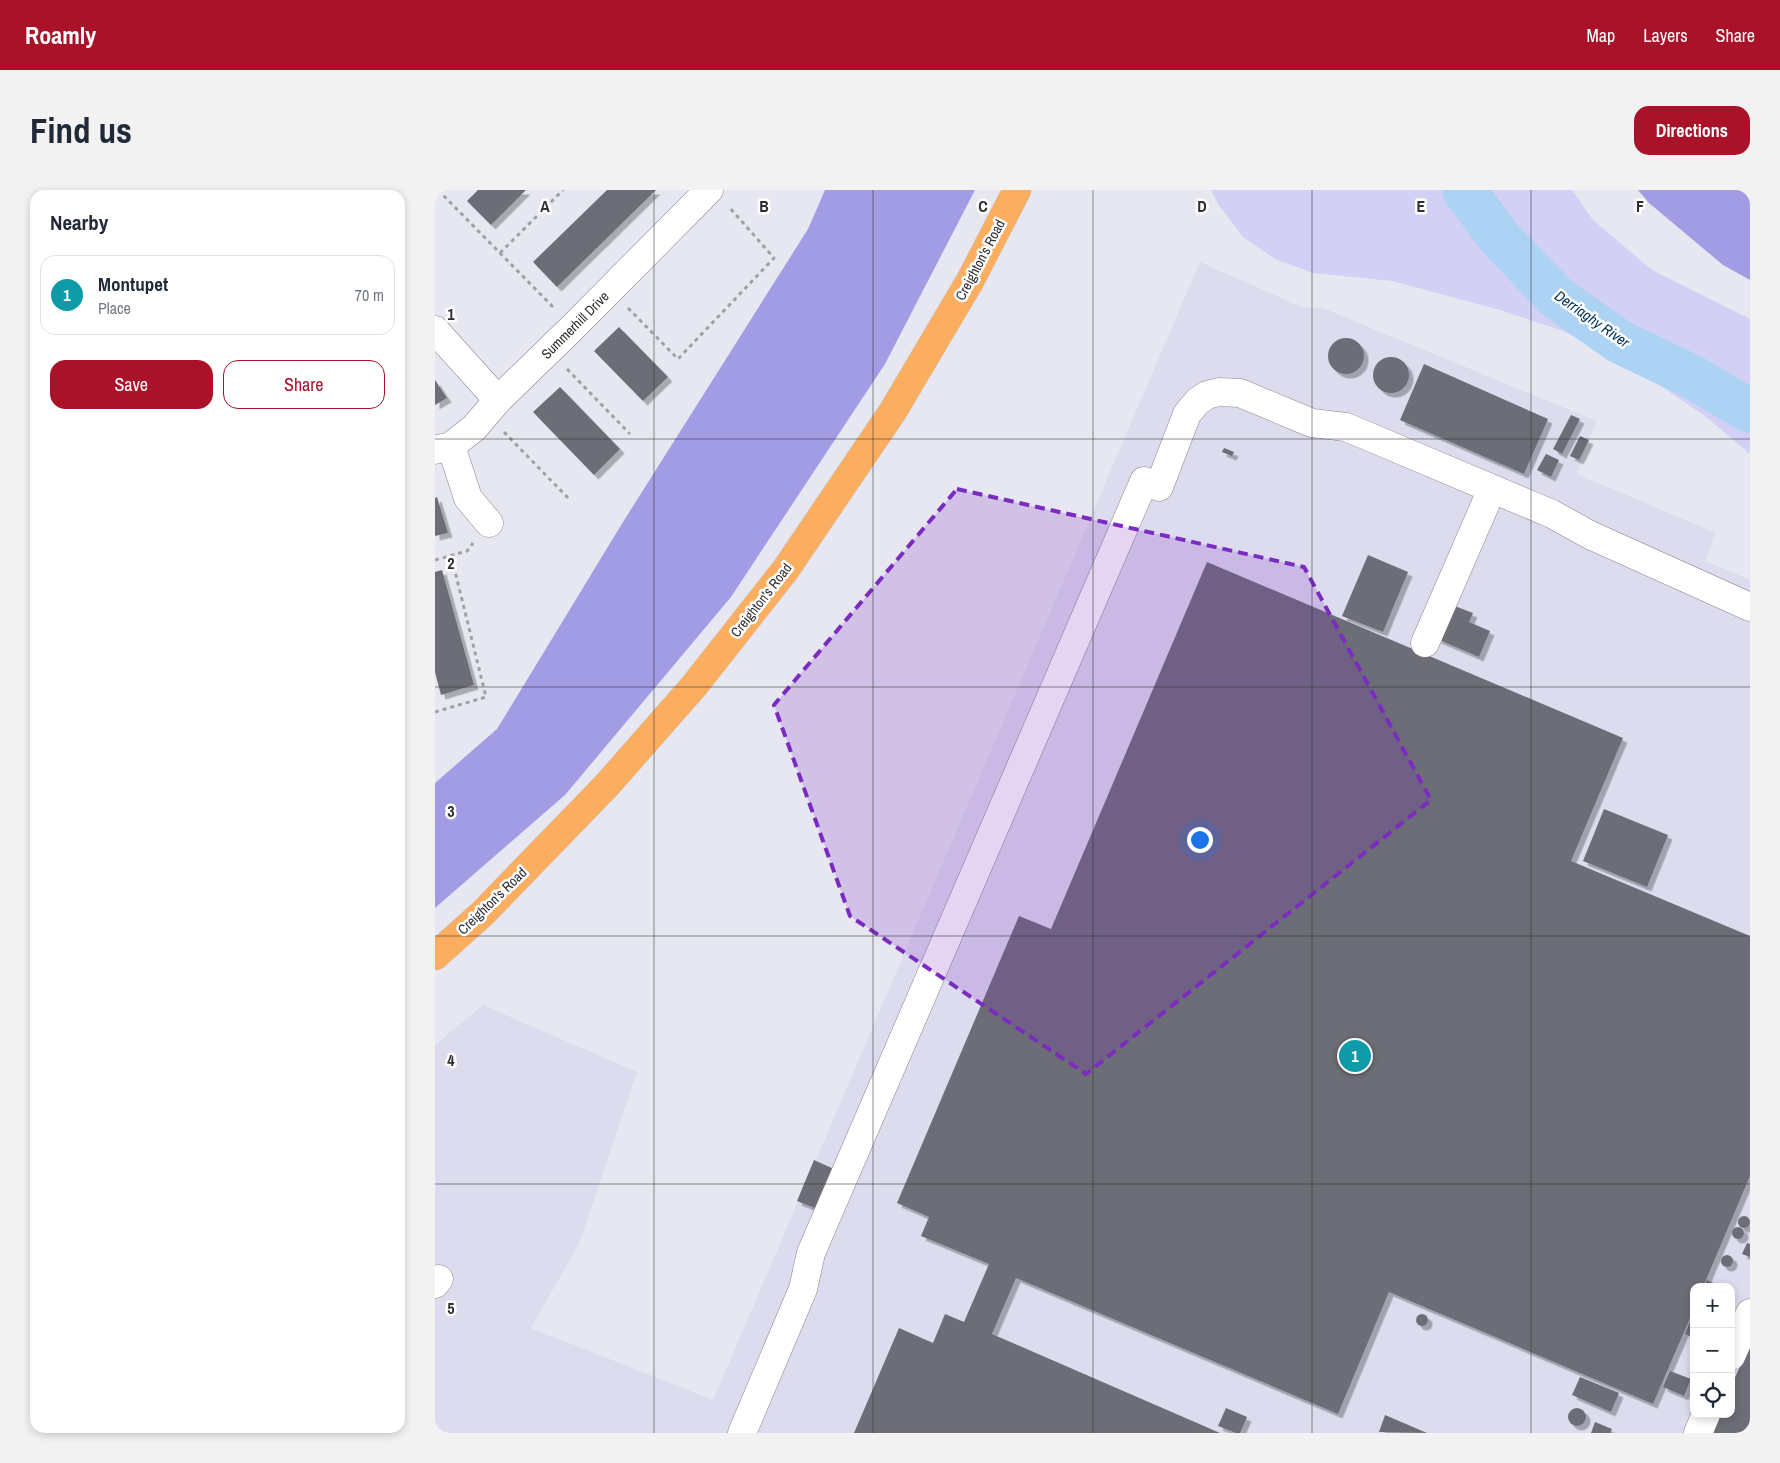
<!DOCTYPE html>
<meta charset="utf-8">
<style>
:root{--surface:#fff;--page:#f2f2f3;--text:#1f2937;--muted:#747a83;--line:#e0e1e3;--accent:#a91229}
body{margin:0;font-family:"Archivo Narrow",sans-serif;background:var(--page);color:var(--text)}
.controls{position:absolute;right:15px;bottom:15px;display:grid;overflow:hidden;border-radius:10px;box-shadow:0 2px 8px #0003}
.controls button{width:45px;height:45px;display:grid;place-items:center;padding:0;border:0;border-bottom:1px solid var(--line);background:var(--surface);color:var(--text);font:25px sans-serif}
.you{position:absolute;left:764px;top:649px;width:18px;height:18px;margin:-12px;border:4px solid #fff;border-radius:50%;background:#1a73e8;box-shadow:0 0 0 8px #1a73e833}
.badge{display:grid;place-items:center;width:32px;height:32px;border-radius:50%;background:var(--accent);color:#fff;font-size:16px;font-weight:700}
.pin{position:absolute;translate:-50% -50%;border:2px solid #fff;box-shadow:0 1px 5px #0006}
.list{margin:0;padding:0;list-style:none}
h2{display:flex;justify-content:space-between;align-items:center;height:65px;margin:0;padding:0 20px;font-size:21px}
h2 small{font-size:16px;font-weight:400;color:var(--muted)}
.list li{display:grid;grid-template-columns:32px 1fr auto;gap:15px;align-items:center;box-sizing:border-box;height:80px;margin:0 10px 10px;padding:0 10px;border:1px solid var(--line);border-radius:15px}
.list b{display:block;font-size:19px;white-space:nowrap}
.list p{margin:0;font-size:16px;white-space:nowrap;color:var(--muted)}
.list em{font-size:16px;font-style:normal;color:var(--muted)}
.actions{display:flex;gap:10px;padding:15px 20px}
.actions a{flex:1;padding:11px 0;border:1px solid var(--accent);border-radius:15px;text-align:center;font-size:18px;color:var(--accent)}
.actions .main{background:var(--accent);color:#fff}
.icon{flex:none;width:28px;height:28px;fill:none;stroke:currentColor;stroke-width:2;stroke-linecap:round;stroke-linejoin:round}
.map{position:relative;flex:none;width:1315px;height:1243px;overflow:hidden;border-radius:15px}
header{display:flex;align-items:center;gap:30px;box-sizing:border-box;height:70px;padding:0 25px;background:var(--accent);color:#fff}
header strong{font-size:24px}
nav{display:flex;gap:28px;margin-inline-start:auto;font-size:18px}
.intro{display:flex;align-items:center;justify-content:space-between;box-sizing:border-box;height:120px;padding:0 30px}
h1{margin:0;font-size:35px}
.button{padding:12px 22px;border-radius:15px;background:var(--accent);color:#fff;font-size:18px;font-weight:700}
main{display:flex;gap:30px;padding:0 30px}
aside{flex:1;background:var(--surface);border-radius:15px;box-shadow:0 2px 8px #0003}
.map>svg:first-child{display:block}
.built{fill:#dcdcee;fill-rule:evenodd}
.green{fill:#d2d0f5}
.forest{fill:#a29ce4}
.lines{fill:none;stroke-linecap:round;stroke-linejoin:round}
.river{stroke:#acd2f4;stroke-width:44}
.building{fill:#6d6d77;filter:url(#shadow)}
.minor-casing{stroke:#86868f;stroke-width:29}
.highway-casing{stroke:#c9c9ca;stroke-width:29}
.path{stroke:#a0a0a8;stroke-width:3;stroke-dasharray:4 4;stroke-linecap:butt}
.minor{stroke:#fff;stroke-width:28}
.highway{stroke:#fcae60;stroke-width:28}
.marked{fill:#7b2cbf;fill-opacity:0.2;stroke:#7b2cbf;stroke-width:4;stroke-dasharray:10 6;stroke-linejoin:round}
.grid{fill:none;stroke:#2f2f33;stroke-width:1;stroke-opacity:0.55}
.labels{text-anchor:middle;stroke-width:5;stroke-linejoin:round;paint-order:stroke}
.street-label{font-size:14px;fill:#2f2f33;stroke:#fff}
.water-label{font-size:15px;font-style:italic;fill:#003255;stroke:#fff}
.grid-label{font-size:16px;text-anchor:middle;font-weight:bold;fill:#2f2f33;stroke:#fff;stroke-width:5;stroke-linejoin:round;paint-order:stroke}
</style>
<header>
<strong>Roamly</strong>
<nav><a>Map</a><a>Layers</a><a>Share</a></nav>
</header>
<div class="intro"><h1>Find us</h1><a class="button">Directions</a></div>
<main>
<aside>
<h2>Nearby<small></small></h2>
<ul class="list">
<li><span class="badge" style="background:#0f9aa8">1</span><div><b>Montupet</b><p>Place</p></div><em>70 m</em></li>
</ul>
<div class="actions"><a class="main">Save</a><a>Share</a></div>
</aside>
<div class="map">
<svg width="1315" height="1243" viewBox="0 0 1315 1243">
<defs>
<filter id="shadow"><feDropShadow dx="4.5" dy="4.5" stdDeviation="0" flood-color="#0004"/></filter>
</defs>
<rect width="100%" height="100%" fill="#e7e7f2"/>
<!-- built -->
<path class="built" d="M765 72 867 117 888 118 1161 231 1142 284 1281 343 1270 371 1315 390V1243H0V855L48 815 202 882 144 1054 96 1138 278 1210ZM1259 1097H1296V1224H1259Z"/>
<!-- green -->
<path class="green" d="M776 0H1137L1158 30 1217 80 1315 129V264L1270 226 1193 174 1128 141 1065 120 957 91 878 83 840 69 808 47 783 14Z"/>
<!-- forest -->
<g class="forest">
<path d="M390 0H540L450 174 296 407 130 605 0 718V593L62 539 188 332 373 39Z"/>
<path d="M1203 0H1315V90L1288 75 1214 13Z"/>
</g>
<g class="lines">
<!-- river -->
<path class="river" d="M1029 0 1064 47 1121 107 1185 152 1256 186 1315 221"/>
</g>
<!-- building -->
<g class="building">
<path d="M43 0H91L56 35 32 11Z"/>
<path d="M172 0H221L122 97 98 72Z"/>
<path d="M184 137 233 187 208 211 159 161Z"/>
<circle cx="911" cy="166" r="18"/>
<circle cx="956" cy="185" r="18"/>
<path d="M989 174 1113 229 1089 284 965 230Z"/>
<path d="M0 190 12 208 0 215Z"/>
<path d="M125 197 185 259 159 285 98 222Z"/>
<path d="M1136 225 1145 229 1127 264 1118 259Z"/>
<path d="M1145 246 1154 250 1144 270 1135 266Z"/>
<path d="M789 258 799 262 797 266 787 262Z"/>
<path d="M1111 264 1124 270 1116 287 1102 280Z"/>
<path d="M2 307 13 343 0 346V308Z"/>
<path d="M933 365 973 382 948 442 907 426Z"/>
<path d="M772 372 1188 548 1136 671 1315 746V986L1268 1097H1259V1119L1218 1214 954 1102 903 1224 581 1088 557 1144 785 1243H419L464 1138 498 1153 510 1124 529 1132 554 1074 486 1046 494 1027 462 1013 584 726 616 739Z"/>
<path d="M7 380 39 495 6 505 0 482V382Z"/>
<path d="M1017 415 1038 423 1034 432 1055 441 1044 467 1002 449Z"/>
<path d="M1169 619 1233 645 1212 697 1148 671Z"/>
<path d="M379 970 399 979 382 1019 362 1011Z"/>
<circle cx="1309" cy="1032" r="6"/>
<circle cx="1303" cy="1043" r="6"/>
<path d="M1312 1053 1315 1054V1067L1307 1064Z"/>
<circle cx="1292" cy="1071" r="6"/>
<path d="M1272 1090 1287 1097 1269 1096Z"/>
<circle cx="987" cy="1130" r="6"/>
<path d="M1255 1131 1259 1133V1148L1250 1144Z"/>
<path d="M1315 1153V1243H1276L1284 1224H1296V1197Z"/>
<path d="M1235 1181 1256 1189 1249 1206 1228 1197Z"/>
<path d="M1145 1187 1184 1203 1176 1222 1137 1205Z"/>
<path d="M791 1218 812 1227 805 1243H801L783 1236Z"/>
<circle cx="1142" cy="1227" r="9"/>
<path d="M950 1225 992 1243 944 1242Z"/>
<path d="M1160 1232 1177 1239 1175 1243H1156Z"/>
</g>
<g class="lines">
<!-- minor casing -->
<g class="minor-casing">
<g id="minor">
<path d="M0 140 63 210"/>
<path d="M16 256 33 308 54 333"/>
<path d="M0 260 16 256 39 238 63 210 138 137 274 0"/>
<path d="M990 453 1057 299"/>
<path d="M0 1094 4 1089"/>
<path d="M1296 1166 1315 1123"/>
<path d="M307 1243 368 1099 376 1063 709 291 724 297 752 224 763 211 772 205 784 202 805 203 877 233 911 237 1117 324 1155 345 1315 417"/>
<path d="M1263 1243 1271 1224"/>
</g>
</g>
<!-- highway casing -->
<g class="highway-casing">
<path id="highway" d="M0 766 48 723 172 595 259 496 351 379 458 221 535 91 582 0"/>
</g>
<!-- path -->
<g class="path">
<path d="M3 0 120 119"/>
<path d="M65 63 128 0"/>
<path d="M193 118 243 169 339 68 294 17"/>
<path d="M132 179 195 244"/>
<path d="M69 242 134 309"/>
<path d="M0 370 32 361 38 353"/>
<path d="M0 522 51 507 16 365"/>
</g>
<!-- minor -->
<use href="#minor" class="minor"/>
<!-- highway -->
<use href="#highway" class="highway"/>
</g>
<!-- marked area -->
<path class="marked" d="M522 299 869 377 996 610 651 884 415 726 339 515Z"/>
<!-- grid -->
<path class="grid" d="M219 0V1243M438 0V1243M658 0V1243M877 0V1243M1096 0V1243M0 249H1315M0 497H1315M0 746H1315M0 994H1315"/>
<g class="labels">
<!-- street labels -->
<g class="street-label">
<text transform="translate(545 70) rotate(-62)" y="5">Creighton's Road</text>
<text transform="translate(140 135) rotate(-45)" y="5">Summerhill Drive</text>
<text transform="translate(326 410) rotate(-52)" y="5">Creighton's Road</text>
<text transform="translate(57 711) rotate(-44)" y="5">Creighton's Road</text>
</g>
<!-- water labels -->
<g class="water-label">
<text transform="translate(1157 129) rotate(35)" y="5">Derriaghy River</text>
</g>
</g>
<g class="grid-label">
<text x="110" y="22">A</text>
<text x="329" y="22">B</text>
<text x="548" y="22">C</text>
<text x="767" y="22">D</text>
<text x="986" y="22">E</text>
<text x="1205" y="22">F</text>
<text x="16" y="130">1</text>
<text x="16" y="379">2</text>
<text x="16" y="627">3</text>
<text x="16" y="876">4</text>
<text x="16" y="1124">5</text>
</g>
</svg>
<div class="controls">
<button>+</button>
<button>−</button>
<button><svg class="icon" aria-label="locate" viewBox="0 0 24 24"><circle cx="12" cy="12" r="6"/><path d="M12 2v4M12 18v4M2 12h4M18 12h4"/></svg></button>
</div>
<div class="you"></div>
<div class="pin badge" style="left:920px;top:866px;background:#0f9aa8">1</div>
</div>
</main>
